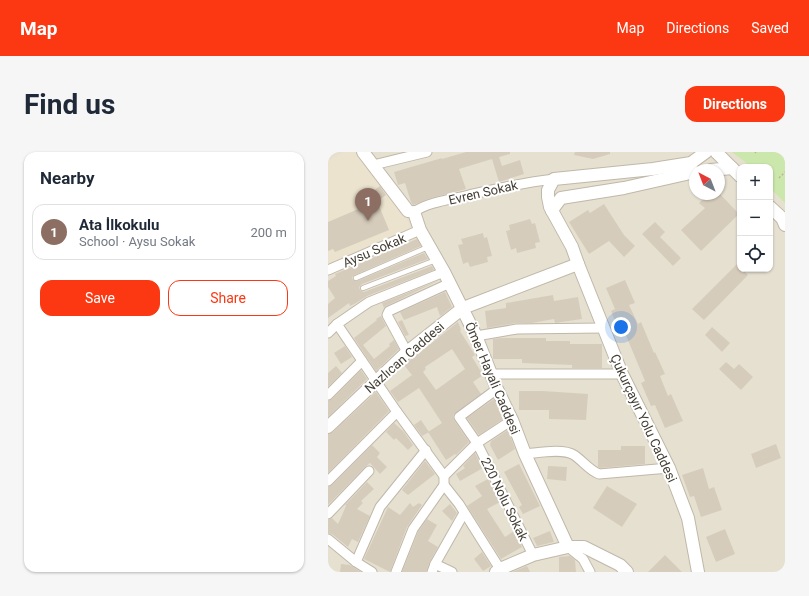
<!DOCTYPE html>
<meta charset="utf-8">
<style>
:root{--surface:#fff;--page:#f6f6f7;--text:#1f2937;--muted:#747a83;--line:#e0e1e3;--accent:#fb3811}
body{margin:0;font-family:Roboto,sans-serif;background:var(--page);color:var(--text)}
.controls{position:absolute;right:12px;top:12px;display:grid;overflow:hidden;border-radius:8px;box-shadow:0 1px 3px #0004}
.controls button{width:36px;height:36px;display:grid;place-items:center;padding:0;border:0;border-bottom:1px solid var(--line);background:var(--surface);color:var(--text);font:20px sans-serif}
.compass{position:absolute;left:361px;top:12px;width:36px;height:36px;border-radius:50%;background:var(--surface);box-shadow:0 1px 3px #0004;rotate:318deg}
.you{position:absolute;left:293px;top:175px;width:14px;height:14px;margin:-10px;border:3px solid #fff;border-radius:50%;background:#1a73e8;box-shadow:0 0 0 6px #1a73e833}
.badge{display:grid;place-items:center;width:26px;height:26px;border-radius:50%;background:var(--accent);color:#fff;font-size:13px;font-weight:700}
.pin{position:absolute;translate:-50% -33px;filter:drop-shadow(0 1px 2px #0008)}
.pin::after{content:'';position:absolute;top:21px;width:14px;height:12px;background:inherit;clip-path:polygon(0 0,100% 0,50% 100%)}
.list{margin:0;padding:0;list-style:none}
h2{display:flex;justify-content:space-between;align-items:center;height:52px;margin:0;padding:0 16px;font-size:17px}
h2 small{font-size:13px;font-weight:400;color:var(--muted)}
.list li{display:grid;grid-template-columns:26px 1fr auto;gap:12px;align-items:center;box-sizing:border-box;height:56px;margin:0 8px 8px;padding:0 8px;border:1px solid var(--line);border-radius:12px}
.list b{display:block;font-size:15px;white-space:nowrap}
.list p{margin:0;font-size:13px;white-space:nowrap;color:var(--muted)}
.list em{font-size:13px;font-style:normal;color:var(--muted)}
.actions{display:flex;gap:8px;padding:12px 16px}
.actions a{flex:1;padding:9px 0;border:1px solid var(--accent);border-radius:12px;text-align:center;font-size:14px;color:var(--accent)}
.actions .main{background:var(--accent);color:#fff}
.icon{flex:none;width:22px;height:22px;fill:none;stroke:currentColor;stroke-width:2;stroke-linecap:round;stroke-linejoin:round}
.map{position:relative;flex:none;width:457px;height:420px;overflow:hidden;border-radius:12px}
header{display:flex;align-items:center;gap:24px;box-sizing:border-box;height:56px;padding:0 20px;background:var(--accent);color:#fff}
header strong{font-size:19px}
nav{display:flex;gap:22px;margin-inline-start:auto;font-size:14px}
.intro{display:flex;align-items:center;justify-content:space-between;box-sizing:border-box;height:96px;padding:0 24px}
h1{margin:0;font-size:28px}
.button{padding:10px 18px;border-radius:12px;background:var(--accent);color:#fff;font-size:14px;font-weight:700}
main{display:flex;gap:24px;padding:0 24px}
aside{flex:1;background:var(--surface);border-radius:12px;box-shadow:0 1px 3px #0004}
.map>svg:first-child{display:block}
.residential{fill:#e6e0d1;fill-rule:evenodd}
.education{fill:#ebe3cd}
.green{fill:#cbe7ab}
.building{fill:#d6ccbc;fill-rule:evenodd}
.lines{fill:none;stroke-linecap:round;stroke-linejoin:round}
.service-casing{stroke:#c0b8a9;stroke-width:6}
.minor-casing{stroke:#c0b8a9;stroke-width:11}
.tertiary-casing{stroke:#c0b8a9;stroke-width:14}
.path{stroke:#bfb297;stroke-width:1.5;stroke-dasharray:2 2;stroke-linecap:butt}
.service{stroke:#fff;stroke-width:4.5}
.minor{stroke:#fff;stroke-width:9}
.tertiary{stroke:#fff;stroke-width:12}
.labels{text-anchor:middle;stroke-width:4;stroke-linejoin:round;paint-order:stroke}
.street-label{font-size:13px;fill:#443e34;stroke:#fff}
</style>
<header>
<strong>Map</strong>
<nav><a>Map</a><a>Directions</a><a>Saved</a></nav>
</header>
<div class="intro"><h1>Find us</h1><a class="button">Directions</a></div>
<main>
<aside>
<h2>Nearby<small></small></h2>
<ul class="list">
<li><span class="badge" style="background:#8d6e63">1</span><div><b>Ata İlkokulu</b><p>School · Aysu Sokak</p></div><em>200 m</em></li>
</ul>
<div class="actions"><a class="main">Save</a><a>Share</a></div>
</aside>
<div class="map">
<svg width="457" height="420" viewBox="0 0 457 420">
<rect width="100%" height="100%" fill="#f2eee3"/>
<!-- residential -->
<path class="residential" d="M0 0H457V420H0ZM412 15H442V117H412ZM367 18H391V42H367Z"/>
<!-- education -->
<path class="education" d="M15 0H30L45 21 46 26 54 32 62 41 78 65 82 74 75 81 20 103 0 113V9Z"/>
<!-- green -->
<path class="green" d="M404 0H457V51L442 36V15H422L416 9Z"/>
<!-- building -->
<g class="building">
<path d="M138 0H182V2L171 5 174 14 192 8 196 22 171 30 164 7 131 17 138 37 103 46 85 53 83 50 77 31 70 33 66 20 114 6V7Z"/>
<path d="M247 0H282V2L265 7 246 3Z"/>
<path d="M52 34 58 43 51 48 45 39Z"/>
<path d="M380 42H392L411 62 373 99 353 78 377 56 371 51Z"/>
<path d="M49 49 61 78 7 100 5 97 0 99V70Z"/>
<path d="M276 52 296 83 307 94 296 105 281 89 261 102 241 70 260 58 262 61Z"/>
<path d="M202 67 204 72 207 71 212 90 207 91 208 96 189 101 188 96 183 98 178 79 182 78 181 73Z"/>
<path d="M327 70 337 80 332 85 353 106 345 114 314 82Z"/>
<path d="M155 81 156 86 159 85 164 104 159 105 160 110 142 115 140 110 135 112 130 93 135 92 133 87Z"/>
<path d="M89 87 93 94 27 123 24 125 25 128 29 129 96 101 100 107 34 132 31 135 32 138 36 140 104 114 106 118 39 144 28 151 22 154 21 151 0 166V152L7 146 0 135V129L8 124 7 122Z"/>
<path d="M409 112 412 115V117H414L420 123 376 168 364 157Z"/>
<path d="M112 128 58 154 56 156 54 151Z"/>
<path d="M297 128 307 151 301 153 310 172 313 170 326 201 327 200 337 222 332 224 340 244 343 242 355 269 337 276 327 253 323 254 313 231 317 229 297 181 293 183 283 159 287 157 278 136Z"/>
<path d="M117 140 124 155 114 163 112 164 109 155 76 168 72 160Z"/>
<path d="M225 143 226 149 250 145 254 167 227 171 226 167 204 171H188L159 176 157 159 178 156V151Z"/>
<path d="M53 164 58 174 35 193 46 207 62 194 61 192 66 188 71 197 48 219 26 186 49 168 48 167Z"/>
<path d="M74 168 81 183 77 184 70 170Z"/>
<path d="M130 170 133 178 132 179 147 203 144 205 155 223 145 230 153 242 125 263 126 268 141 290 128 303 127 302 118 308 100 280 114 271 91 236 70 250 62 239 84 223 76 213ZM124 197 137 217 108 238 95 220 98 217 97 215Z"/>
<path d="M384 175 402 191 394 200 377 183Z"/>
<path d="M173 186H218V189H242V192H274V216H244V213L194 211V207H165V187Z"/>
<path d="M17 194 24 205 13 212 6 201Z"/>
<path d="M398 210 406 217 411 212 425 225 413 238 391 217Z"/>
<path d="M8 214 14 221 0 235V221Z"/>
<path d="M33 218 39 227 0 265V249L4 247Z"/>
<path d="M191 239H215L260 242 258 268 221 267V258H191Z"/>
<path d="M48 240 61 259 0 321V282L5 280Z"/>
<path d="M166 247 175 267 151 283 139 266Z"/>
<path d="M93 268 101 280 94 284 86 273Z"/>
<path d="M66 271 76 280 85 293 80 298 68 286 66 288 58 280Z"/>
<path d="M180 278 187 297 170 308 162 293 163 289Z"/>
<path d="M448 292 453 306 428 316 423 302Z"/>
<path d="M44 293 52 301 49 305 59 315 52 322 42 311 37 315 0 353V335L4 333Z"/>
<path d="M293 294H317V312L272 316 270 315V298H293Z"/>
<path d="M147 301 155 316 132 329 128 322 137 316 135 314Z"/>
<path d="M97 309 107 322 80 343 74 338Z"/>
<path d="M191 312 212 354 195 362 191 355 194 353 176 320Z"/>
<path d="M220 314 239 315 238 329 219 327Z"/>
<path d="M375 316 381 337 386 335 394 358 373 365 366 344 362 345 354 323Z"/>
<path d="M160 327 172 350 159 357 177 385 186 379 194 395 173 407 139 354 154 344 147 334Z"/>
<path d="M39 330 46 337 33 349 35 351 29 357 42 364 30 390 24 387 20 395 4 382 0 381V368L4 366 10 372 18 354 17 353Z"/>
<path d="M279 334 309 352 294 375 265 356Z"/>
<path d="M82 351 85 355 91 351 94 353 79 375 62 420 36 407 60 355 72 363Z"/>
<path d="M122 352 129 361 124 369 114 359Z"/>
<path d="M99 367 109 373 100 389 110 395 102 409 98 420H74L90 380Z"/>
<path d="M397 377 407 402 388 410 378 385Z"/>
<path d="M222 379 226 390 209 394 205 386Z"/>
<path d="M154 400 163 414 155 419 146 407Z"/>
<path d="M337 403 354 420H320Z"/>
<path d="M242 404 247 408 248 420H231V405Z"/>
<path d="M13 412 22 413 33 420H12Z"/>
<path d="M199 414 202 420H184Z"/>
</g>
<g class="lines">
<!-- service casing -->
<g class="service-casing">
<g id="service">
<path d="M28 126 100 95"/>
<path d="M35 136 108 108"/>
</g>
</g>
<!-- minor casing -->
<g class="minor-casing">
<g id="minor">
<path d="M45 13 99 0"/>
<path d="M86 60C99 50 125 47 141 43 169 37 197 30 226 27"/>
<path d="M0 118 92 78"/>
<path d="M9 172 69 260 116 324"/>
<path d="M0 181 9 172 41 150 116 120"/>
<path d="M148 184 189 177 276 176"/>
<path d="M79 200 59 163 61 159 122 131"/>
<path d="M163 222H294"/>
<path d="M169 237 131 265 149 291 205 403"/>
<path d="M0 243 34 209"/>
<path d="M197 302C210 301 235 296 246 303 255 309 261 318 271 322L341 316"/>
<path d="M0 329 69 260"/>
<path d="M116 333 131 352 172 417"/>
<path d="M0 362 41 319"/>
<path d="M0 387 28 410 44 420"/>
<path d="M240 395 255 407 262 420"/>
<path d="M28 410 52 355 98 298"/>
<path d="M107 412 124 420"/>
<path d="M68 420 85 377 116 333V324L149 291 184 268"/>
<path d="M104 420 107 412 136 361"/>
</g>
</g>
<!-- tertiary casing -->
<g class="tertiary-casing">
<g id="tertiary">
<path d="M35 0 80 59"/>
<path d="M388 0 412 24"/>
<path d="M383 18 404 16"/>
<path d="M442 55 454 66 457 73"/>
<path d="M224 59 227 54 233 46 296 36 367 20"/>
<path d="M86 60 92 78 116 120 148 184 169 237 184 268 197 302 240 395"/>
<path d="M0 275 79 200 135 156 250 112"/>
<path d="M168 420 172 417 205 403 240 395H256L292 413 299 420"/>
<path d="M370 420 360 366 341 316 294 222 250 112 244 95 222 55 220 45V38L226 27 325 17 363 11 378 0"/>
</g>
</g>
<!-- path -->
<g class="path">
<path d="M427 1 428 0"/>
<path d="M451 26 457 20"/>
</g>
<!-- service -->
<use href="#service" class="service"/>
<!-- minor -->
<use href="#minor" class="minor"/>
<!-- tertiary -->
<use href="#tertiary" class="tertiary"/>
</g>
<g class="labels">
<!-- street labels -->
<g class="street-label">
<text transform="translate(155 40) rotate(-13)" y="5">Evren Sokak</text>
<text transform="translate(46 98) rotate(-23)" y="5">Aysu Sokak</text>
<text transform="translate(76 205) rotate(-41)" y="5">Nazlıcan Caddesi</text>
<text transform="translate(165 226) rotate(67)" y="5">Ömer Hayali Caddesi</text>
<text transform="translate(316 266) rotate(65)" y="5">Çukurçayır Yolu Caddesi</text>
<text transform="translate(177 347) rotate(64)" y="5">220 Nolu Sokak</text>
</g>
</g>
</svg>
<div class="controls">
<button>+</button>
<button>−</button>
<button><svg class="icon" aria-label="locate" viewBox="0 0 24 24"><circle cx="12" cy="12" r="6"/><path d="M12 2v4M12 18v4M2 12h4M18 12h4"/></svg></button>
</div>
<svg class="compass" viewBox="-18 -18 36 36"><path d="M0-13l5 13h-10z" fill="#e53935"/><path d="M0 13l5-13h-10z" fill="#747a83"/></svg>
<div class="you"></div>
<div class="pin badge" style="left:40px;top:69px;background:#8d6e63">1</div>
</div>
</main>
